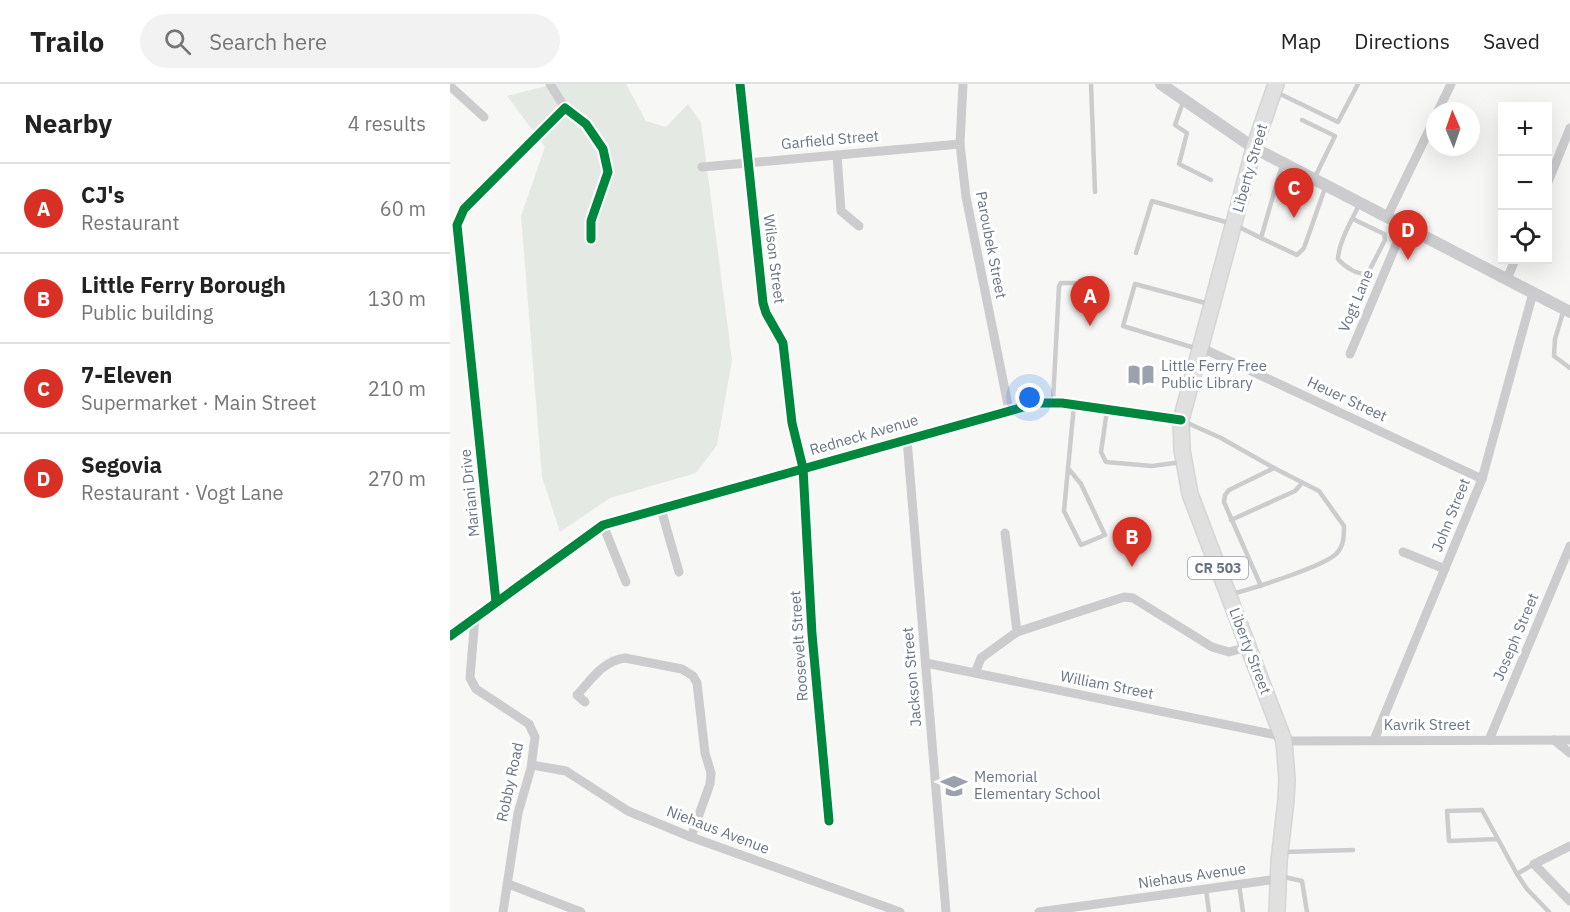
<!DOCTYPE html>
<meta charset="utf-8">
<style>
:root{--surface:#fff;--page:#f2f2f2;--text:#222;--muted:#767676;--line:#e0e0e0;--accent:#d93025}
body{margin:0;font-family:"IBM Plex Sans",sans-serif;background:var(--page);color:var(--text)}
.controls{position:absolute;right:18px;top:18px;display:grid;overflow:hidden;border-radius:0px;box-shadow:0 6px 24px #0002}
.controls button{width:54px;height:54px;display:grid;place-items:center;padding:0;border:0;border-bottom:2px solid var(--line);background:var(--surface);color:var(--text);font:30px sans-serif}
.compass{position:absolute;left:976px;top:18px;width:54px;height:54px;border-radius:50%;background:var(--surface);box-shadow:0 6px 24px #0002;rotate:358deg}
.you{position:absolute;left:580px;top:314px;width:21px;height:21px;margin:-15px;border:4px solid #fff;border-radius:50%;background:#1a73e8;box-shadow:0 0 0 9px #1a73e833}
.badge{display:grid;place-items:center;width:39px;height:39px;border-radius:50%;background:var(--accent);color:#fff;font-size:20px;font-weight:700}
.pin{position:absolute;translate:-50% -50px;filter:drop-shadow(0 2px 3px #0008)}
.pin::after{content:'';position:absolute;top:32px;width:21px;height:18px;background:inherit;clip-path:polygon(0 0,100% 0,50% 100%)}
.list{margin:0;padding:0;list-style:none}
h2{display:flex;justify-content:space-between;align-items:center;height:78px;margin:0;padding:0 24px;font-size:26px}
h2 small{font-size:20px;font-weight:400;color:var(--muted)}
.list li{display:grid;grid-template-columns:39px 1fr auto;gap:18px;align-items:center;box-sizing:border-box;height:90px;padding:0 24px;border-top:2px solid var(--line)}
.list b{display:block;font-size:22px;white-space:nowrap}
.list p{margin:0;font-size:20px;white-space:nowrap;color:var(--muted)}
.list em{font-size:20px;font-style:normal;color:var(--muted)}
.icon{flex:none;width:33px;height:33px;fill:none;stroke:currentColor;stroke-width:2;stroke-linecap:round;stroke-linejoin:round}
.map{position:relative;flex:none;width:1120px;height:828px;overflow:hidden}
header{display:flex;align-items:center;gap:36px;box-sizing:border-box;height:84px;padding:0 30px;background:var(--surface);border-bottom:2px solid var(--line)}
header strong{font-size:28px}
nav{display:flex;gap:33px;margin-inline-start:auto;font-size:21px}
.search{width:420px;height:54px;background:var(--page);display:flex;align-items:center;gap:15px;box-sizing:border-box;padding:0 21px;border-radius:33px;color:var(--muted);font-size:22px}
main{display:flex}
aside{flex:1;background:var(--surface)}
.map>svg:first-child{display:block}
.green{fill:#e5e9e4}
.lines{fill:none;stroke-linecap:round;stroke-linejoin:round}
.primary-casing{stroke:#d4d5d5;stroke-width:18}
.service{stroke:#ccccce;stroke-width:4.5}
.minor{stroke:#ccccce;stroke-width:9}
.tertiary{stroke:#ccccce;stroke-width:12}
.primary{stroke:#e0e0e1;stroke-width:15}
.cycleway-casing{stroke:#fff;stroke-width:13}
.cycleway{stroke:#00873e;stroke-width:9}
.labels{text-anchor:middle;stroke-width:6;stroke-linejoin:round;paint-order:stroke}
.shield{fill:#fff;stroke:#969eaa;stroke-width:1.5}
.shield-label{font-size:14px;font-weight:bold;fill:#697585}
.street-label{font-size:15px;fill:#697585;stroke:#fff}
.poi-label{font-size:15px;fill:#697585;stroke:#fff;text-anchor:start}
</style>
<header>
<strong>Trailo</strong>
<div class="search"><svg class="icon" aria-label="search" viewBox="0 0 24 24"><circle cx="10" cy="10" r="6"/><path d="M15 15l6 6"/></svg>Search here</div>
<nav><a>Map</a><a>Directions</a><a>Saved</a></nav>
</header>
<main>
<aside>
<h2>Nearby<small>4 results</small></h2>
<ul class="list">
<li><span class="badge">A</span><div><b>CJ's</b><p>Restaurant</p></div><em>60 m</em></li>
<li><span class="badge">B</span><div><b>Little Ferry Borough</b><p>Public building</p></div><em>130 m</em></li>
<li><span class="badge">C</span><div><b>7-Eleven</b><p>Supermarket · Main Street</p></div><em>210 m</em></li>
<li><span class="badge">D</span><div><b>Segovia</b><p>Restaurant · Vogt Lane</p></div><em>270 m</em></li>
</ul>
</aside>
<div class="map">
<svg width="1120" height="828" viewBox="0 0 1120 828">
<rect width="100%" height="100%" fill="#f7f7f6"/>
<!-- green -->
<path class="green" d="M104 0H176L196 37 216 43 238 20 251 38 282 276 267 361 246 389 160 414 110 448 92 393 71 132 95 63 57 12Z"/>
<g class="lines">
<!-- primary casing -->
<g class="primary-casing">
<path id="primary" d="M826 0 804 64 731 336 732 366 740 410 834 657 837 695 836 716 829 777 827 828"/>
</g>
<!-- service -->
<g class="service">
<path d="M641 0 645 108"/>
<path d="M826 8 888 38 908 0"/>
<path d="M733 18 725 41 737 49 729 80 761 96"/>
<path d="M852 36 885 52 865 93"/>
<path d="M903 135 930 148 934 150 935 156 918 189C908 192 895 183 888 175 889 157 902 136 910 119"/>
<path d="M811 154 847 171 854 164 875 104"/>
<path d="M686 169 702 117 783 140 811 154 832 81"/>
<path d="M1114 225 1105 255 1104 272 1120 284"/>
<path d="M748 265 673 242 685 200 759 220"/>
<path d="M603 317 609 202 611 199H641"/>
<path d="M657 326 651 368 656 378 702 382 732 378"/>
<path d="M733 337 771 354 824 384 869 407 894 442C894 452 894 461 887 469 876 482 801 505 781 510"/>
<path d="M618 384 631 400 655 451 631 461 614 427 624 321"/>
<path d="M781 436 845 407 852 399"/>
<path d="M811 502 774 418 775 411 779 406 824 384"/>
<path d="M1048 755 999 757 997 727 1032 726 1067 790 1084 780"/>
<path d="M833 768 903 766"/>
<path d="M1067 790 1077 805 1099 828"/>
<path d="M830 792 852 797 857 828"/>
<path d="M789 800 793 828"/>
<path d="M756 805 759 828"/>
</g>
<!-- minor -->
<g class="minor">
<path d="M100 0 115 24"/>
<path d="M290 0 313 219 316 229 333 259 342 339 353 384 362 550 379 737"/>
<path d="M513 0 510 60 516 113 559 326"/>
<path d="M0 2 34 33"/>
<path d="M988 27 1001 0"/>
<path d="M387 71 391 127 409 142"/>
<path d="M252 83 510 60"/>
<path d="M1098 98 1120 44"/>
<path d="M937 133 985 34"/>
<path d="M1057 195 1065 176"/>
<path d="M750 263 1032 395"/>
<path d="M900 270 954 142"/>
<path d="M457 355 496 828"/>
<path d="M211 425 229 488"/>
<path d="M153 441 176 498"/>
<path d="M953 468 995 485"/>
<path d="M46 518 7 141 14 125 115 24 136 40 153 65 158 88 141 137V155"/>
<path d="M25 533 20 594 26 605 79 640 85 653 81 684 68 729 53 828"/>
<path d="M567 548 674 513 683 514 762 563 779 568 798 563"/>
<path d="M476 579 831 652"/>
<path d="M525 589 531 574 567 548 555 449"/>
<path d="M135 618 127 611C141 596 154 576 175 574L232 585 243 592 247 599 255 669 261 689 260 700 241 753"/>
<path d="M924 656 1032 395 1083 209"/>
<path d="M1039 656 1120 462"/>
<path d="M1104 656 1120 669"/>
<path d="M834 657 1120 656"/>
<path d="M82 681 116 687 178 727 241 753 450 828"/>
<path d="M1120 762 1084 780 1120 817"/>
<path d="M58 800 131 828"/>
<path d="M589 828 828 795"/>
</g>
<!-- tertiary -->
<g class="tertiary">
<path d="M711 0 804 64 1120 228"/>
<path d="M0 552 153 441 588 319H612L731 336"/>
</g>
<!-- primary -->
<use href="#primary" class="primary"/>
<!-- cycleway casing -->
<g class="cycleway-casing">
<g id="cycleway">
<path d="M290 0 313 219 316 229 333 259 342 339 353 384 362 550 379 737"/>
<path d="M46 518 7 141 14 125 115 24 136 40 153 65 158 88 141 137V155"/>
<path d="M0 552 153 441 588 319H612L731 336"/>
</g>
</g>
<!-- cycleway -->
<use href="#cycleway" class="cycleway"/>
</g>
<!-- icons -->
<defs>
<g id="library-bare" transform="scale(2.07)"><path d="M-6-4Q-3-5.5-.7-3.5V5Q-3 3-6 4ZM6-4Q3-5.5 .7-3.5V5Q3 3 6 4Z" fill="#9ba2ad" stroke="#fff" stroke-width="2.5" paint-order="stroke"/></g>
<g id="school-bare" transform="scale(2.07)"><path d="M0-5L7-2L0 1L-7-2ZM-4 1L0 2.5L4 1V4Q0 6-4 4Z" fill="#9ba2ad" stroke="#fff" stroke-width="2.5" paint-order="stroke"/></g>
</defs>
<g fill-rule="evenodd">
<use href="#library-bare" x="691" y="291"/>
<use href="#school-bare" x="504" y="702"/>
</g>
<g class="labels">
<!-- shield labels -->
<rect class="shield" x="738" y="473" width="60" height="22" rx="4.5"/>
<g class="shield-label">
<text x="768" y="489">CR 503</text>
</g>
<!-- street labels -->
<g class="street-label">
<text transform="translate(380 56) rotate(-5)" y="5">Garfield Street</text>
<text transform="translate(800 84) rotate(-74)" y="5">Liberty Street</text>
<text transform="translate(541 161) rotate(79)" y="5">Paroubek Street</text>
<text transform="translate(324 175) rotate(83)" y="5">Wilson Street</text>
<text transform="translate(906 217) rotate(-67)" y="5">Vogt Lane</text>
<text transform="translate(897 315) rotate(25)" y="5">Heuer Street</text>
<text transform="translate(414 351) rotate(-16)" y="5">Redneck Avenue</text>
<text transform="translate(20 409) rotate(-96)" y="5">Mariani Drive</text>
<text transform="translate(1001 431) rotate(-68)" y="5">John Street</text>
<text transform="translate(1066 553) rotate(-67)" y="5">Joseph Street</text>
<text transform="translate(349 562) rotate(-94)" y="5">Roosevelt Street</text>
<text transform="translate(800 567) rotate(69)" y="5">Liberty Street</text>
<text transform="translate(462 593) rotate(-95)" y="5">Jackson Street</text>
<text transform="translate(657 601) rotate(11)" y="5">William Street</text>
<text x="977" y="646">Kavrik Street</text>
<text transform="translate(60 698) rotate(-78)" y="5">Robby Road</text>
<text transform="translate(268 746) rotate(21)" y="5">Niehaus Avenue</text>
<text transform="translate(742 792) rotate(-8)" y="5">Niehaus Avenue</text>
</g>
<!-- poi labels -->
<g class="poi-label">
<text x="711" y="287">Little Ferry Free<tspan x="711" dy="17">Public Library</tspan></text>
<text x="524" y="698">Memorial<tspan x="524" dy="17">Elementary School</tspan></text>
</g>
</g>
</svg>
<div class="controls">
<button>+</button>
<button>−</button>
<button><svg class="icon" aria-label="locate" viewBox="0 0 24 24"><circle cx="12" cy="12" r="6"/><path d="M12 2v4M12 18v4M2 12h4M18 12h4"/></svg></button>
</div>
<svg class="compass" viewBox="-18 -18 36 36"><path d="M0-13l5 13h-10z" fill="#e53935"/><path d="M0 13l5-13h-10z" fill="#767676"/></svg>
<div class="you"></div>
<div class="pin badge" style="left:640px;top:242px">A</div>
<div class="pin badge" style="left:682px;top:483px">B</div>
<div class="pin badge" style="left:844px;top:134px">C</div>
<div class="pin badge" style="left:958px;top:176px">D</div>
</div>
</main>
